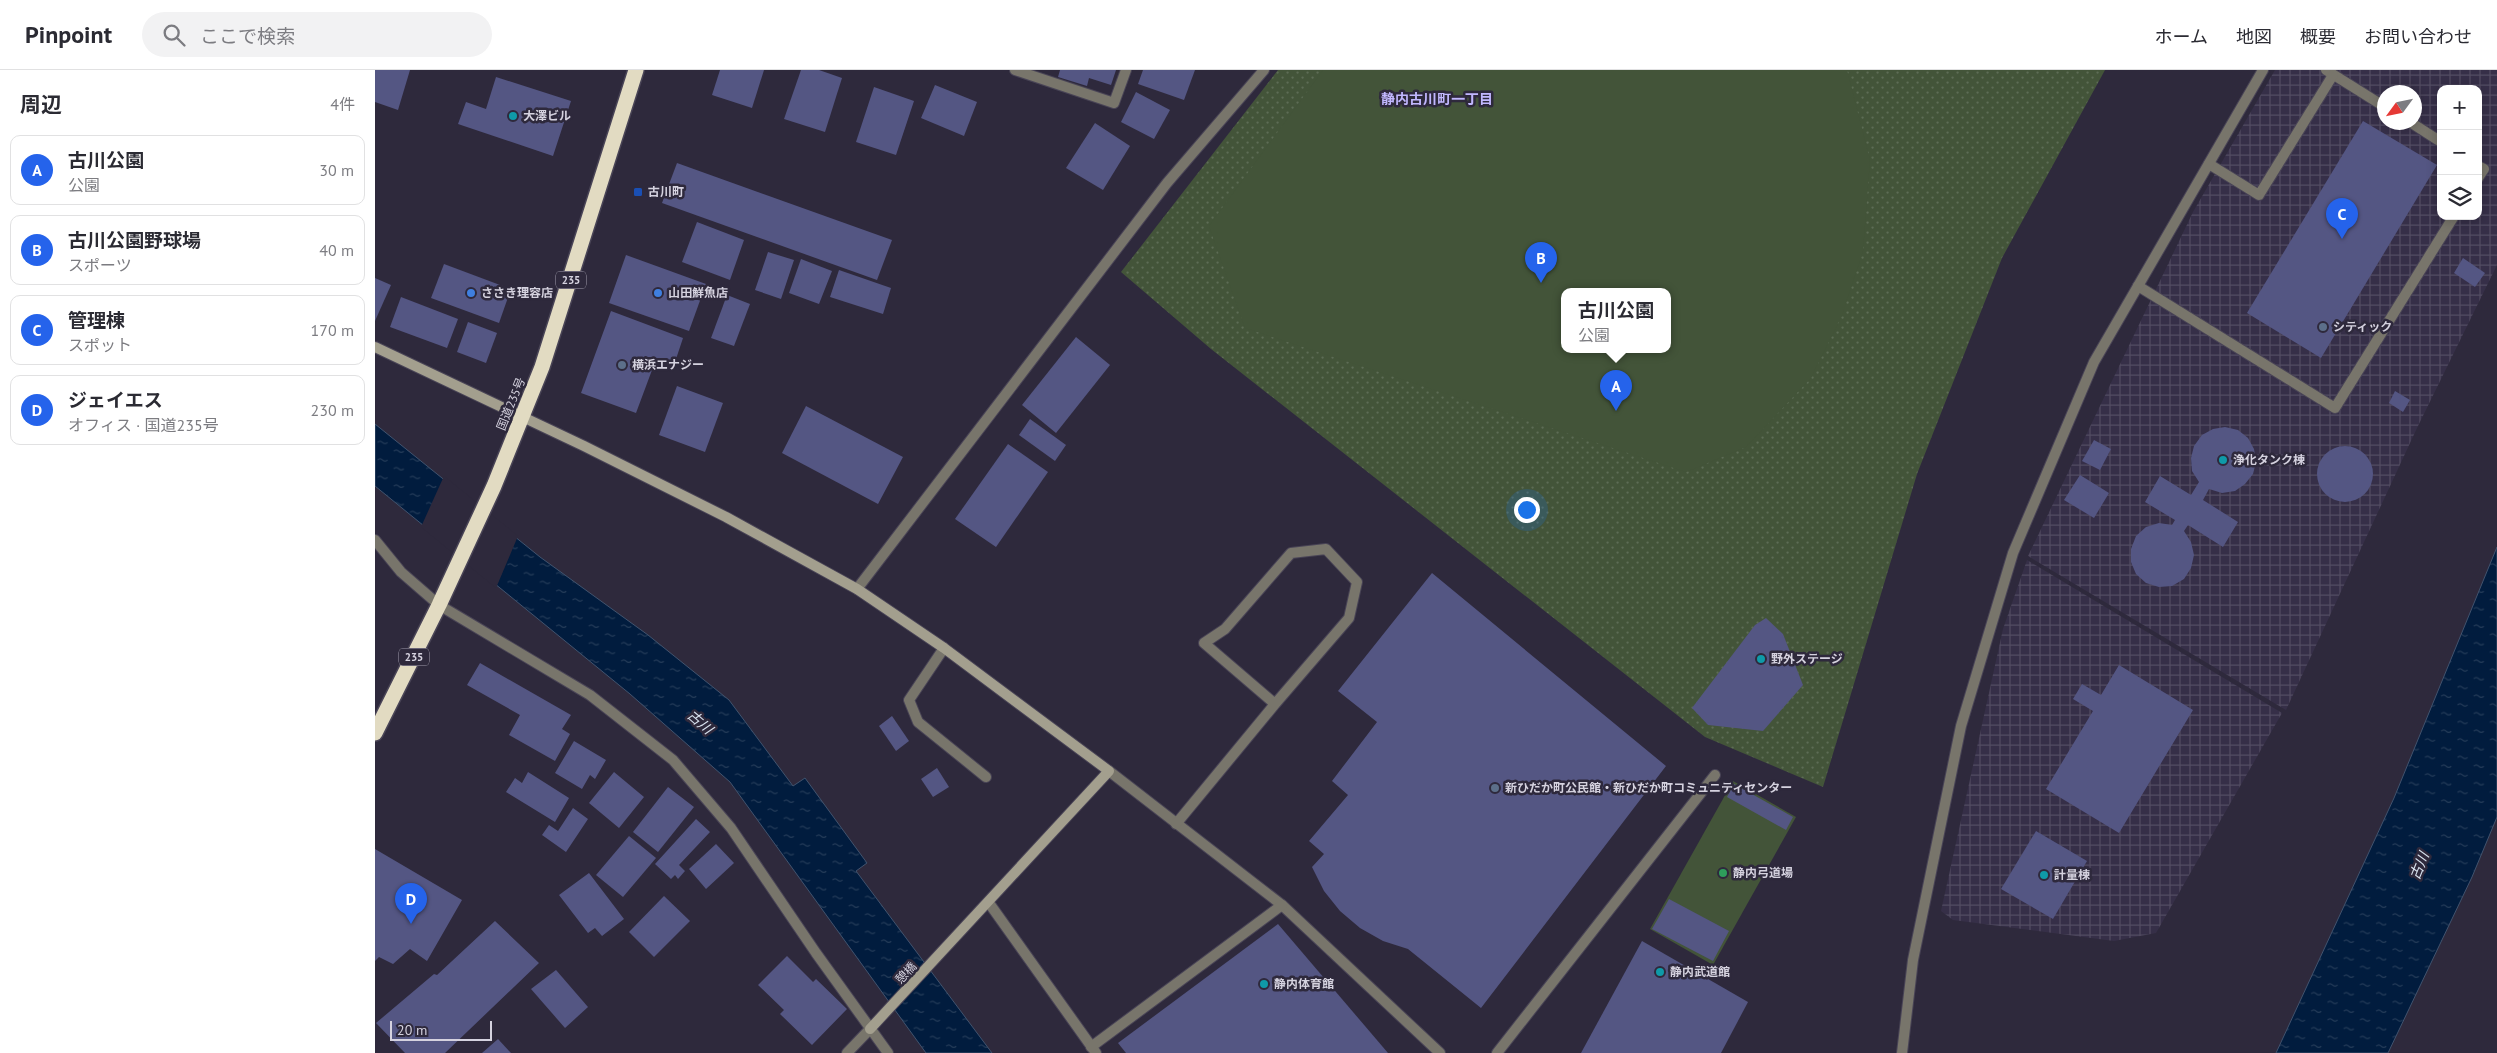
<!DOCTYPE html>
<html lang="ja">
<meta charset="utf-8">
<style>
:root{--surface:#fff;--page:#f2f2f3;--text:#2b2b33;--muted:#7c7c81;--line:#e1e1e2;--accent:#2563eb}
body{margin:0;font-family:"PT Sans","Noto Sans JP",sans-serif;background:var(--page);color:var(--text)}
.controls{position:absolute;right:15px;top:15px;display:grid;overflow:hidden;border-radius:10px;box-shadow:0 2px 12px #0003}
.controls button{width:45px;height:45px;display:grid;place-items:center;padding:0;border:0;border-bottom:1px solid var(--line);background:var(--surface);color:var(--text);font:25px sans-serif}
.compass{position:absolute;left:2002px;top:15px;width:45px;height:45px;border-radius:50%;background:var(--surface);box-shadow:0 2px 12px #0003;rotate:237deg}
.scale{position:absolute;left:15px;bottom:12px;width:102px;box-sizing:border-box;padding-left:5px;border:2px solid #d5d2df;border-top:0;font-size:14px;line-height:18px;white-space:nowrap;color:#d5d2df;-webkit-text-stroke:4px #2e293c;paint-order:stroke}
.you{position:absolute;left:1151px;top:439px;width:18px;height:18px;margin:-12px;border:4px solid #fff;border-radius:50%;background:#1a73e8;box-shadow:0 0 0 8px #1a73e833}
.badge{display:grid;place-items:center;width:32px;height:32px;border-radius:50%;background:var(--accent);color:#fff;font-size:16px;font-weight:700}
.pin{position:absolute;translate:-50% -41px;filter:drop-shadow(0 1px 2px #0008)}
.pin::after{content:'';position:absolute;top:26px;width:18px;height:15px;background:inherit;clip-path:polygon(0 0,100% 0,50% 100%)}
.popup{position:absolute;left:1186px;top:218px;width:110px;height:65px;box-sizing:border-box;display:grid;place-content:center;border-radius:10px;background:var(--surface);filter:drop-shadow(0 1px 4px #0005);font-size:16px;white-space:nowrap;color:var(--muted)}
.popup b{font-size:19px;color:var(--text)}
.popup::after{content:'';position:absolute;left:50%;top:100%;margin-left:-10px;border:10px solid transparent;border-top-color:var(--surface)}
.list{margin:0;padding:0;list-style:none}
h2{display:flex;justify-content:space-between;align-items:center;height:65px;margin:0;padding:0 20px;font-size:21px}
h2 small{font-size:16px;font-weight:400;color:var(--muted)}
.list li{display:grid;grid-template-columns:32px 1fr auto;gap:15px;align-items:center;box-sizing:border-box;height:70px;margin:0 10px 10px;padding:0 10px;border:1px solid var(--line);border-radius:10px}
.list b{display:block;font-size:19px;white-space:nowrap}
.list p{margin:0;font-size:16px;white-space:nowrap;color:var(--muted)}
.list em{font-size:16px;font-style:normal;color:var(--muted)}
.icon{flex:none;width:28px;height:28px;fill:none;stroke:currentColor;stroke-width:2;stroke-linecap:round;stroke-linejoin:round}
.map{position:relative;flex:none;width:2122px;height:983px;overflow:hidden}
header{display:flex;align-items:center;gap:30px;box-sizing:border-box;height:70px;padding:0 25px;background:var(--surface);border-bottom:1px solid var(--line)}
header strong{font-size:24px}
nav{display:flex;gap:28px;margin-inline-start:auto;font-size:18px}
.search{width:350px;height:45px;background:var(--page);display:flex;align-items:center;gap:12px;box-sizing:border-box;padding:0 18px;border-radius:28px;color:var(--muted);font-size:19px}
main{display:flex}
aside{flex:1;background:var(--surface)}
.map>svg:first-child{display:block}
.industrial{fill:url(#industrial-grid);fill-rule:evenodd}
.park{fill:url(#park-dots);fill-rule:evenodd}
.pitch{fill:#435439;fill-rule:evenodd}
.water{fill:url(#water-ripples);stroke:#41536e}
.pier{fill:#2e293c}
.building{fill:#545683}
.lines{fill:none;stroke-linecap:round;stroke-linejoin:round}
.lane-casing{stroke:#494456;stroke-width:12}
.street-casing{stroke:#494456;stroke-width:12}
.secondary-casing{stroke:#494456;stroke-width:12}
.highway-casing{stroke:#494456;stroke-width:18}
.lane{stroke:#78756b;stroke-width:10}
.street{stroke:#78756b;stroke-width:10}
.secondary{stroke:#a39f8e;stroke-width:10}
.highway{stroke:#e2dbc2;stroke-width:15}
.culture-dot{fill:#0f9aa8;stroke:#2e293c;stroke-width:2}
.transit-dot{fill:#1a4fb4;stroke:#2e293c;stroke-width:2}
.shop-dot{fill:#3f7fe0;stroke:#2e293c;stroke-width:2}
.service-dot{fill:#5c6f8a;stroke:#2e293c;stroke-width:2}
.leisure-dot{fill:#2e9e5b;stroke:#2e293c;stroke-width:2}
.labels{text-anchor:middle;stroke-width:5;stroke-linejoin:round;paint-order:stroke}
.shield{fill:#2e293c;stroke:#a39fae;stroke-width:1}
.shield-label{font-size:11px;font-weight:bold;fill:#d5d2df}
.poi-label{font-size:12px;font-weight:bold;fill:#d5d2df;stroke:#2e293c;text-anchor:start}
.street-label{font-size:12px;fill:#d5d2df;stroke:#2e293c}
.neighbourhood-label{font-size:14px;font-weight:bold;fill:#c1b7fe;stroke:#2e293c}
.water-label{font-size:14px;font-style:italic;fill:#dbe5f2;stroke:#2e293c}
</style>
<header>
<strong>Pinpoint</strong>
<div class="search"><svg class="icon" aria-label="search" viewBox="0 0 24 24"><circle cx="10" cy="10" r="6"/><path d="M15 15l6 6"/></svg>ここで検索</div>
<nav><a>ホーム</a><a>地図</a><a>概要</a><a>お問い合わせ</a></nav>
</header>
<main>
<aside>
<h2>周辺<small>4件</small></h2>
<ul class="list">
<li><span class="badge">A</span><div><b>古川公園</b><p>公園</p></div><em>30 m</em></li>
<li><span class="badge">B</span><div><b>古川公園野球場</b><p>スポーツ</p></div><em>40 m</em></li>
<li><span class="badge">C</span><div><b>管理棟</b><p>スポット</p></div><em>170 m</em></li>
<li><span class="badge">D</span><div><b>ジェイエス</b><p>オフィス · 国道235号</p></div><em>230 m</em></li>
</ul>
</aside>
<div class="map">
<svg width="2122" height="983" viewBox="0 0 2122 983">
<defs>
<pattern id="industrial-grid" width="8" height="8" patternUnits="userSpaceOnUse" patternTransform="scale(1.25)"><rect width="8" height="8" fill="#362f48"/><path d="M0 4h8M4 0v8" fill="none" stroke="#524c62"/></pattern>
<pattern id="park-dots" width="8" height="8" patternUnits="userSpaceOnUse" patternTransform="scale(1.25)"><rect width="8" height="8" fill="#435439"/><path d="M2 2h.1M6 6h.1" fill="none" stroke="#5d6c55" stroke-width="1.8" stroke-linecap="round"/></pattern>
<pattern id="water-ripples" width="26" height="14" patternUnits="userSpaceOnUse" patternTransform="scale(1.25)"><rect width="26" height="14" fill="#011c3e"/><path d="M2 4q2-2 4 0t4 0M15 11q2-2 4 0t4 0" fill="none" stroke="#253c59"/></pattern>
</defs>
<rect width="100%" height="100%" fill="#2e293c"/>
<!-- industrial -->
<g class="industrial">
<path d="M1900 0H2122V195L2042 358 1911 640 1653 486 1818 142ZM2066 19H2103V146H2066ZM2010 22H2040V52H2010Z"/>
<path d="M1652 490 1907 643 1781 863 1739 871 1578 850 1566 841 1628 559Z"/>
</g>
<!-- park -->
<path class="park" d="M903 0H1730L1627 188 1542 404 1448 717 1330 667 836 279 746 202ZM1190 222H1292V280H1190Z"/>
<!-- pitch -->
<g class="pitch">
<path d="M948 0H1472L1495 90 1488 181 1467 245 1436 308 1371 377 1311 402 870 258 834 156ZM1190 222H1292V280H1190Z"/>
<path d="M1358 711 1421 747 1338 895 1275 859Z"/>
</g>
<!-- water -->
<g class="water">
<path d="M0 354 165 487 273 565 354 630 418 716 430 708 492 793 481 801 617 983H551L355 712 255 624 0 416Z"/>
<path d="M2122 477V747L2097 807 2013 983H1901L2019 728Z"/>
</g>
<!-- pier -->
<path class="pier" d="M69 406 143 466 121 518 46 457Z"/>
<!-- building -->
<g class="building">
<path d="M0 0H35L23 40 0 32Z"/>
<path d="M345 0H389L377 38 337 25Z"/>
<path d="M426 0H444L467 8 450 62 409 49Z"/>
<path d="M685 0H741L736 15 714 8 712 16 683 7Z"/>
<path d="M768 0H820L809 30 763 14Z"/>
<path d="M121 7 196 31 178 86 83 54 91 32 111 39Z"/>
<path d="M560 15 602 32 589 66 546 48Z"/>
<path d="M499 17 539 31 521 85 481 72Z"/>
<path d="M761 22 795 40 779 69 746 52Z"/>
<path d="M1988 51 2062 95 1946 288 1872 243Z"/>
<path d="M720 53 755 76 728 120 691 98Z"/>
<path d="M302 93 517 170 502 210 287 133Z"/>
<path d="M322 152 369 170 355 210 307 192Z"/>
<path d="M393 182 419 190 406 229 380 220Z"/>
<path d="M251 185 331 214 314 261 234 233Z"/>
<path d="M2088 188 2110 203 2100 217 2079 203Z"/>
<path d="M426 189 457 201 444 234 414 223Z"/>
<path d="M69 194 136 219 124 253 56 228Z"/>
<path d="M464 200 516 218 508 244 455 227Z"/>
<path d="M0 208 16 215 0 251Z"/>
<path d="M352 225 375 234 359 276 336 268Z"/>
<path d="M26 227 83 249 72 278 15 257Z"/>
<path d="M236 241 308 268 298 298 280 292 261 343 206 323Z"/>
<path d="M93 252 122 263 111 293 82 282Z"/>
<path d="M701 267 735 295 681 363 647 335Z"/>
<path d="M302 316 348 333 330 382 284 365Z"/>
<path d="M2020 321 2035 330 2028 342 2014 333Z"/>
<path d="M431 336 528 387 503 434 407 383Z"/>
<path d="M655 349 691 375 680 391 644 365Z"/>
<path d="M1850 357 1863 360 1873 368 1879 379 1881 392 1878 404 1870 414 1860 421 1847 423 1834 419 1828 430 1863 452 1848 477 1813 455 1809 461 1816 472 1819 485 1816 498 1809 509 1797 516 1784 517 1771 513 1761 504 1756 492V479L1761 466 1771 457 1784 453 1797 455 1800 450 1770 432 1785 406 1816 425 1824 412 1817 401 1816 388 1819 376 1827 365 1838 359Z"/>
<path d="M1719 370 1736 379 1725 400 1707 391Z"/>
<path d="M633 374 673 402 621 477 580 449Z"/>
<circle cx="1970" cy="404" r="28"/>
<path d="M1705 405 1734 423 1719 448 1689 430Z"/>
<path d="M1057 503 1291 696 1106 938 1033 879 1008 871 985 858 965 841 949 821 937 797 949 784 934 771 973 725 957 711 1002 652 963 621Z"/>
<path d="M1391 548 1408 564 1428 615 1388 661 1333 655 1317 638 1380 555Z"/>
<path d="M105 593 196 645 187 659 195 664 180 691 134 665 145 645 92 615Z"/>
<path d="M1744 595 1818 640 1744 763 1671 719 1718 641 1698 629 1707 614 1726 625Z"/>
<path d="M517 646 534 671 521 681 504 656Z"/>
<path d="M199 671 231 690 220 709 215 705 207 719 180 703Z"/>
<path d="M562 698 574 717 558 727 546 709Z"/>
<path d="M153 702 194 728 180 752 131 722 140 708 147 713Z"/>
<path d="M239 702 269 727 244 758 214 733Z"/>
<path d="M1359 714 1418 747 1411 760 1352 727Z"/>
<path d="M293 717 319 737 283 782 258 762Z"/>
<path d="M198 738 213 749 191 782 167 765 174 755 183 761Z"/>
<path d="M321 749 335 762 304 795 310 801 303 809 300 805 296 809 280 794Z"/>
<path d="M1661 761 1712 791 1678 849 1626 819Z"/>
<path d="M254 766 281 788 248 827 221 805Z"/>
<path d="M341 774 359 793 331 819 314 799Z"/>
<path d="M0 779 87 830 52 891 35 879 18 894 4 887 0 891Z"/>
<path d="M214 803 249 849 227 866 220 858 213 863 184 825Z"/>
<path d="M289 826 315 851 279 887 254 862Z"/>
<path d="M1294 829 1354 861 1338 891 1277 859Z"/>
<path d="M120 851 164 893 70 983H30L1 953 59 904 62 905Z"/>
<path d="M903 854 1013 983H751L743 973Z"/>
<path d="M1267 871 1373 932 1346 983H1206Z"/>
<path d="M412 886 438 912 441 909 472 939 437 975 405 944 409 940 383 915Z"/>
<path d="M181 900 213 937 190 958 156 919Z"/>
<path d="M123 969 136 983H107Z"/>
</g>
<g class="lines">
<!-- lane casing -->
<g class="lane-casing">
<g id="lane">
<path d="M1951 0 2010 37"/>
<path d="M2035 52 2066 72"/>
<path d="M1834 94 1884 125 1958 5"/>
<path d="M2103 96 2109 99 2103 108"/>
<path d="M1763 216 1960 338 2079 146"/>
<path d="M569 578 534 630 543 652 611 707"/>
<path d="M734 701 907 835 1065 983"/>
<path d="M801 754 900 634 829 573 850 559 916 483 951 479 982 512 974 548 900 634"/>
<path d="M614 833 721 983"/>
<path d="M716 977 907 835"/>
<path d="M1122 983 1340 705"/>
</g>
</g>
<!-- street casing -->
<g class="street-casing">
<g id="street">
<path d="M640 0 739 33 751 0"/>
<path d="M0 470 26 502 64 535 215 625 298 690 356 758 441 883 513 983"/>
<path d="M482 519 792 113 889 0"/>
<path d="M472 983 495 959"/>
<path d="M1527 983 1538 890 1586 656 1638 483 1719 292 1888 0"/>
</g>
</g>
<!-- secondary casing -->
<g class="secondary-casing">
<path id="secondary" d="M0 277 209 376 351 447 482 519 569 578 734 701 495 959"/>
</g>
<!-- highway casing -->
<g class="highway-casing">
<path id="highway" d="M0 663 64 535 119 416 167 297 261 0"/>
</g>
<!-- lane -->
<use href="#lane" class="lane"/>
<!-- street -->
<use href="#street" class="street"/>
<!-- secondary -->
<use href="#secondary" class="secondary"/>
<!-- highway -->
<use href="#highway" class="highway"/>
</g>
<!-- markers -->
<g class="culture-dot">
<circle cx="138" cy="46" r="5"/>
<circle cx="1848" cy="390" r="5"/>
<circle cx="1386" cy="589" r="5"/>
<circle cx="1669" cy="805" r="5"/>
<circle cx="1285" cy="902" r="5"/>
<circle cx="889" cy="914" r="5"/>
</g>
<rect class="transit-dot" x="258" y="117" width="10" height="10" rx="2.5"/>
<g class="shop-dot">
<circle cx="96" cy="223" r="5"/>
<circle cx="283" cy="223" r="5"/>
</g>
<g class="service-dot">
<circle cx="1948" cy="257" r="5"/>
<circle cx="247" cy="295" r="5"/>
<circle cx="1120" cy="718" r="5"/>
</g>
<circle class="leisure-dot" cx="1348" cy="803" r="5"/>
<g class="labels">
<!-- shield labels -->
<g class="shield">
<rect x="181" y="201.5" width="30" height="17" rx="4"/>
<rect x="24" y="578.5" width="30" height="17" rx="4"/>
</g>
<g class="shield-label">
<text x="196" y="214">235</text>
<text x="39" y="591">235</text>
</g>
<!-- poi labels -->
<g class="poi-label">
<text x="148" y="50">大澤ビル</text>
<text x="273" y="126">古川町</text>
<text x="106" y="227">ささき理容店</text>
<text x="293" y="227">山田鮮魚店</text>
<text x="1958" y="261">シティック</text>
<text x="257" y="299">横浜エナジー</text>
<text x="1858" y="394">浄化タンク棟</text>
<text x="1396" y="593">野外ステージ</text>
<text x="1130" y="722">新ひだか町公民館・新ひだか町コミュニティセンター</text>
<text x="1358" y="807">静内弓道場</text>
<text x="1679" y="809">計量棟</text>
<text x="1295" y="906">静内武道館</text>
<text x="899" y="918">静内体育館</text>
</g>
<!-- street labels -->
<g class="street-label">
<text transform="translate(136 334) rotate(-68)" y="4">国道235号</text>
<text transform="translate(531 903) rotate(-47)" y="4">憩橋</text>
</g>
<!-- neighbourhood labels -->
<g class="neighbourhood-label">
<text x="1062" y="34">静内古川町一丁目</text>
</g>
<!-- water labels -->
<g class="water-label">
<text transform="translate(325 652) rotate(41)" y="5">古川</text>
<text transform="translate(2044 796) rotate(-68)" y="5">古川</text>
</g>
</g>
</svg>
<div class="controls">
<button>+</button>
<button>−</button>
<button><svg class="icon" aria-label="layers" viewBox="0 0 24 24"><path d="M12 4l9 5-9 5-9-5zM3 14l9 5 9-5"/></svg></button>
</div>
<svg class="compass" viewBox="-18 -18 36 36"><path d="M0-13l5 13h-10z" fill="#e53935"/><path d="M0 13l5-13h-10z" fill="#7c7c81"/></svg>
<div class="scale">20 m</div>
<div class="you"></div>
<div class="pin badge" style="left:1241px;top:341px">A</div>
<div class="popup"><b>古川公園</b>公園</div>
<div class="pin badge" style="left:1166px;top:213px">B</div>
<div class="pin badge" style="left:1967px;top:169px">C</div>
<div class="pin badge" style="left:36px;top:854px">D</div>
</div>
</main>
